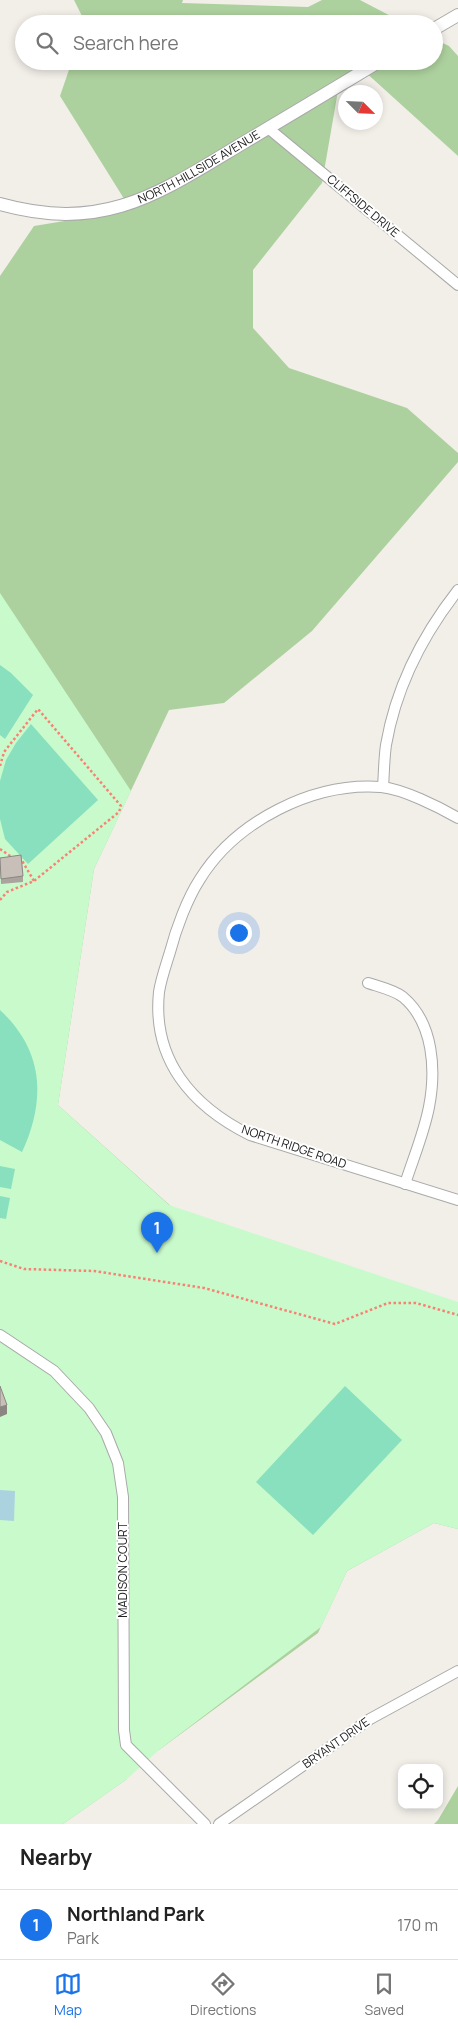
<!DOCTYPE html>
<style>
:root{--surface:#fff;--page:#f2f2f2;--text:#222;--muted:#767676;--line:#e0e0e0;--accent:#1a73e8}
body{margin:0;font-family:Manrope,sans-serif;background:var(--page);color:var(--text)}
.controls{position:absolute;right:15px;bottom:15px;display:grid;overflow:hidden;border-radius:10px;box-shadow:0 2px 8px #0003}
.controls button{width:45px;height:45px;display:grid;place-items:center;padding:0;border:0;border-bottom:1px solid var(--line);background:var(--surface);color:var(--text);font:25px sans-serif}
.compass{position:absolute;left:338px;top:85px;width:45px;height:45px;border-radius:50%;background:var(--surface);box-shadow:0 2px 8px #0003;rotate:114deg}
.you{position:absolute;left:238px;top:932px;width:18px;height:18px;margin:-12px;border:4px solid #fff;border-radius:50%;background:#1a73e8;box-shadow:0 0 0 8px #1a73e833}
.badge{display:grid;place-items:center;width:32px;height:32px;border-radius:50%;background:var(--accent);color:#fff;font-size:16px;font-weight:700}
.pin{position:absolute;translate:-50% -41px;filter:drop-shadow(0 1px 2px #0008)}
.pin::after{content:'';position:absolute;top:26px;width:18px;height:15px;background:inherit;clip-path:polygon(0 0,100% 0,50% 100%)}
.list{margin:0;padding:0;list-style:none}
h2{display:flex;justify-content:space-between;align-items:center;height:65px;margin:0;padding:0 20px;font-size:21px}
h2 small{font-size:16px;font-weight:400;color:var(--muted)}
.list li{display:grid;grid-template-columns:32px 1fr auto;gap:15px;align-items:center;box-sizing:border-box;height:70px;padding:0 20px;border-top:1px solid var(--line)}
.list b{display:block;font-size:19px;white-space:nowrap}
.list p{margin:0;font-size:16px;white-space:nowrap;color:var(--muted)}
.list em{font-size:16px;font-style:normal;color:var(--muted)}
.icon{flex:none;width:28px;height:28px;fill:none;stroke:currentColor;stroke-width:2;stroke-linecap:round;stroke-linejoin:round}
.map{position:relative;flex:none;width:458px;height:1824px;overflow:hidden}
.search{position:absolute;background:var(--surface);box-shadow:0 2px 8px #0003;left:15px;right:15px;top:15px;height:55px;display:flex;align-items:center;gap:12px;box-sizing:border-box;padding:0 18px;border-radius:28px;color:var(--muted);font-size:19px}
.sheet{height:135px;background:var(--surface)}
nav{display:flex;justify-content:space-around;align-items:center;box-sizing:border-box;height:70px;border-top:1px solid var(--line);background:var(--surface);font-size:14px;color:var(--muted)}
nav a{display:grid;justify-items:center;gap:2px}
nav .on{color:var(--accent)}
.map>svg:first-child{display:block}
.forest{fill:#add19e}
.park{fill:#c8facc}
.pitch{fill:#88e0be}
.water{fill:#aad3df}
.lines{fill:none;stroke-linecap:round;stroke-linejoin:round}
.minor-casing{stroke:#a9a9a9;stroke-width:12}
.tertiary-casing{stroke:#a9a9a9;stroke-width:14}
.path{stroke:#fa8072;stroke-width:2.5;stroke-dasharray:2.5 2.5;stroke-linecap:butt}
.minor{stroke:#fff;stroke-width:10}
.tertiary{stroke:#fff;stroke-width:12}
.wall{fill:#aba49e}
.shaded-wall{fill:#8b8681}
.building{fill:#c7bfb8;stroke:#8b8681}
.labels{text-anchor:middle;stroke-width:4;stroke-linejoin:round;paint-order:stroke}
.street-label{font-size:12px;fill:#222;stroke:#fff}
</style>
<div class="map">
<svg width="458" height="1824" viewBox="0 0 458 1824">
<rect width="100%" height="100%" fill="#f2efe9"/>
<!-- forest -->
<g class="forest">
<path d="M74 0H183L182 3 308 7 322 0H360L406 24H86Z"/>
<path d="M434 39 449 46 458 56V156L363 70 339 85 322 183 253 270V328L289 368 407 408 458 453V462L312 631 224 703 169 710 94 869 58 1105 174 1209 458 1529 434 1523 347 1571 318 1633 159 1750 79 1758 127 1779 63 1824H0V276L34 226 131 210 60 96 72 61H434Z"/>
<path d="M458 1786V1824H434L438 1820Z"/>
</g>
<!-- park -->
<path class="park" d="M0 593 131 791 94 869 58 1105 169 1205 458 1302V1529L434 1523 347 1571 321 1627 159 1750 127 1779 63 1824H0Z"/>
<!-- pitch -->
<g class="pitch">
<path d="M0 665 11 673 33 695 5 739 0 735Z"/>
<path d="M31 724 98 800 28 864 5 839 0 819V781L6 760 16 743Z"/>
<path d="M0 1010C44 1051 46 1100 22 1152L0 1140Z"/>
<path d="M0 1166 15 1169 11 1189 0 1187Z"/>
<path d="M0 1196 10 1198 6 1219 0 1218Z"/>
<path d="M345 1386 402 1440 313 1535 256 1482Z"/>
</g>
<!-- water -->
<path class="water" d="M0 1490 15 1491 14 1521 0 1520Z"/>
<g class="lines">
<!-- minor casing -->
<g class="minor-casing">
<g id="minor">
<path d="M268 128 458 285"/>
<path d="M383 787C384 773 384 759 386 745 396 687 422 636 458 590"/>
<path d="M458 818C439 807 403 789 381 787 313 782 236 821 200 879 187 899 176 929 170 952 166 965 161 979 159 992 152 1060 192 1106 250 1135L458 1200"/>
<path d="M368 983C380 987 394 990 403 997 434 1023 436 1071 429 1107 424 1133 413 1159 405 1184"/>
<path d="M0 1335 54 1371 89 1408 106 1433 118 1463 123 1497 124 1730 126 1745 205 1824"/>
<path d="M219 1824 370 1719 458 1671"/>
</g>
</g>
<!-- tertiary casing -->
<g class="tertiary-casing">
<g id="tertiary">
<path d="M434 29 458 15"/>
<path id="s1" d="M0 204C104 233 158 194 243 143 289 116 335 88 380 61"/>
</g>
</g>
<!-- path -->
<g class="path">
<path d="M0 766 4 752 38 709 121 806 119 812 34 881"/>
<path d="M0 849 13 858"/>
<path d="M0 900 7 892 34 881 21 859"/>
<path d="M0 1261 24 1269 94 1271 204 1288 335 1324 388 1303H416L458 1315"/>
</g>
<!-- minor -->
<use href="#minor" class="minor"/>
<!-- tertiary -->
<use href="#tertiary" class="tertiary"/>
</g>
<!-- wall -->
<path class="wall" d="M0 858 23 876V882L1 884Z"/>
<!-- shaded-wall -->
<path class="shaded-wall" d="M7 1405V1414L0 1417V1407Z"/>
<!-- building -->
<g class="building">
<path d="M21 855 23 876 1 879 0 858Z"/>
<path d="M0 1386 7 1405 0 1407Z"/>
</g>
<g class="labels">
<!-- street labels -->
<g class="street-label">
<text dy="4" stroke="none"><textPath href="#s1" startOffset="210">NORTH HILLSIDE AVENUE</textPath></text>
<text transform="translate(363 206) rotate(40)" y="4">CLIFFSIDE DRIVE</text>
<text transform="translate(294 1147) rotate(19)" y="4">NORTH RIDGE ROAD</text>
<text transform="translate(123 1570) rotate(-90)" y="4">MADISON COURT</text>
<text transform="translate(336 1743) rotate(-35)" y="4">BRYANT DRIVE</text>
</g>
</g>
</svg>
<div class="controls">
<button><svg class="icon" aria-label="locate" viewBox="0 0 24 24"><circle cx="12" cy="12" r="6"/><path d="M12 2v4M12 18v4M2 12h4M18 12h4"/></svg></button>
</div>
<svg class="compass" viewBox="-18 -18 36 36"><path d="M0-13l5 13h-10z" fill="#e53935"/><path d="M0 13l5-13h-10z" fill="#767676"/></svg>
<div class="you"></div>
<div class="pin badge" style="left:157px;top:1253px">1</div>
<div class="search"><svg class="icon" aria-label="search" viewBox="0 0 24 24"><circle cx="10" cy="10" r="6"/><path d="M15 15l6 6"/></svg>Search here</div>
</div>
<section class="sheet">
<h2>Nearby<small></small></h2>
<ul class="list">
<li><span class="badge">1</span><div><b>Northland Park</b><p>Park</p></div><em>170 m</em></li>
</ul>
</section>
<nav>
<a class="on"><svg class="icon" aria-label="map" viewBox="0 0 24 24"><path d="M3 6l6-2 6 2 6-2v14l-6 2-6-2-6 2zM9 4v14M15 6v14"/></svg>Map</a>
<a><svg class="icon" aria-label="directions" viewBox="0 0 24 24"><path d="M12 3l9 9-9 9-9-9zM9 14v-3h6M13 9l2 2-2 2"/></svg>Directions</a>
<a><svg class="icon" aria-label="saved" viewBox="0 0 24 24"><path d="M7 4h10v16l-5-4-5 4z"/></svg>Saved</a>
</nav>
